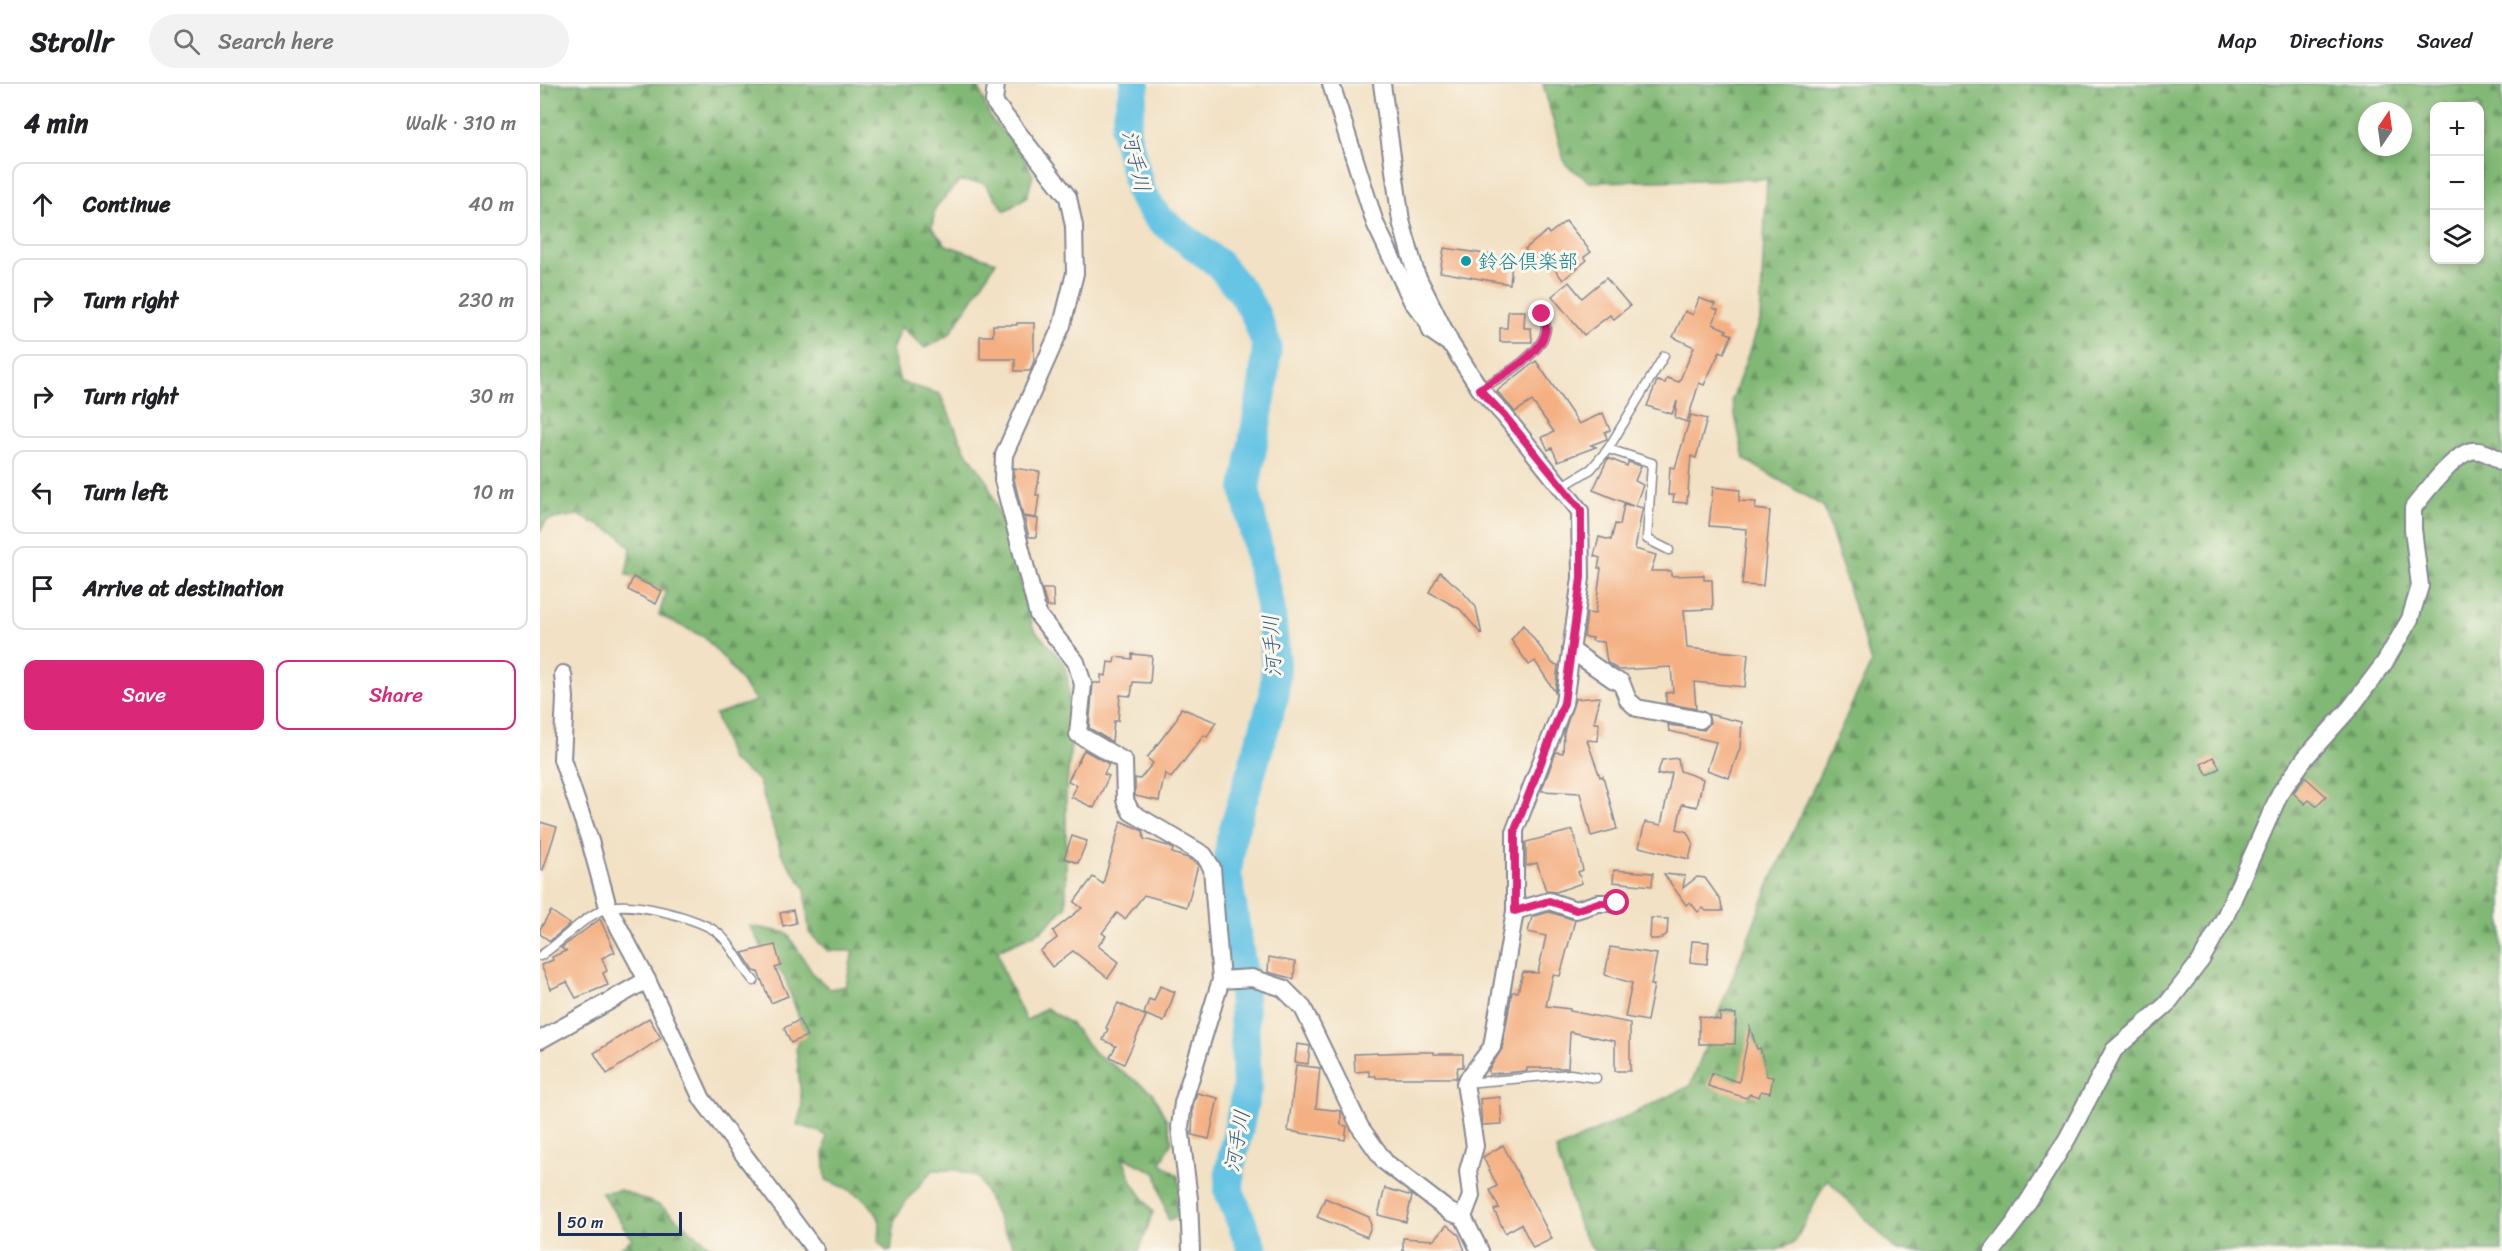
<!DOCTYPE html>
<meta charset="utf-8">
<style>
:root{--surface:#fff;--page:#f2f2f2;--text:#202124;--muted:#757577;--line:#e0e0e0;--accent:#db2777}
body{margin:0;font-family:Sriracha,"Klee One",sans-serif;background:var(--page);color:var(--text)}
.controls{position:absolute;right:18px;top:18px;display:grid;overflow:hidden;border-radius:12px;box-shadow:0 3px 9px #0003}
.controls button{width:54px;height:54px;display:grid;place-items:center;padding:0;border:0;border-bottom:2px solid var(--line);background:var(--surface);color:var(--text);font:30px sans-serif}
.compass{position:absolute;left:1818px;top:18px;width:54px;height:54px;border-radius:50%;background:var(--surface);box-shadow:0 3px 9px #0003;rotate:13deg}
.scale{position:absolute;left:18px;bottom:15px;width:124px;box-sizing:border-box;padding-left:6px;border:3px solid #1b2f5e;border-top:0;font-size:16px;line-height:21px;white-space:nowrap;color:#1b2f5e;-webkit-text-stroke:4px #fbf7ec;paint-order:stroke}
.stop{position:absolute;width:18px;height:18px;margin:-14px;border:4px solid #db2777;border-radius:50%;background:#fff}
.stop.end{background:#db2777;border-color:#fff;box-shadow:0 2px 6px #0008}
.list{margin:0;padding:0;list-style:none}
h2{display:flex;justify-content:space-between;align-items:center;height:78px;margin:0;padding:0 24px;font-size:26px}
h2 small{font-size:20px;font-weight:400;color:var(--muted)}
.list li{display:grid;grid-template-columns:39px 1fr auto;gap:18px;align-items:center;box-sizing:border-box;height:84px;margin:0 12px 12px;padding:0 12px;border:2px solid var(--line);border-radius:12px}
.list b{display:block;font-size:22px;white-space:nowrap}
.list em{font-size:20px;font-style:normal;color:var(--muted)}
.actions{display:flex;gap:12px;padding:18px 24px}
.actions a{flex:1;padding:14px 0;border:2px solid var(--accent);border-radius:12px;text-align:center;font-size:21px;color:var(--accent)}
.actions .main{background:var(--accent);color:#fff}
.icon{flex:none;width:33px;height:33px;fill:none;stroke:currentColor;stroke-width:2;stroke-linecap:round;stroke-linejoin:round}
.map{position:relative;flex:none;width:1962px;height:1167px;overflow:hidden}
header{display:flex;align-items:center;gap:36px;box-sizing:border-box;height:84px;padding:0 30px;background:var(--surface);border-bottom:2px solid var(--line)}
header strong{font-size:28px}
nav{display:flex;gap:33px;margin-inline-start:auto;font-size:21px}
.search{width:420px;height:54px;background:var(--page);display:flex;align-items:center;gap:15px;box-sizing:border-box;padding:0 21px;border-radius:33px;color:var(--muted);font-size:22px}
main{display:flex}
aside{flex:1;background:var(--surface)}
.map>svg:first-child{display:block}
.forest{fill:url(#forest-firs);stroke:#4e7469;stroke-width:1.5;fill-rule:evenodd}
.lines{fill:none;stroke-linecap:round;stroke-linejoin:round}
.river{stroke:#66c4e4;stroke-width:30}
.building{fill:#f4b083}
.lane-casing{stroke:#868891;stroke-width:11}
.street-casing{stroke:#868891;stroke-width:20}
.lane{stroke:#fff;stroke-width:8}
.street{stroke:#fff;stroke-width:16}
.route{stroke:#db2777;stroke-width:8}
.culture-dot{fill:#0f9aa8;stroke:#fbf7ec;stroke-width:2}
.labels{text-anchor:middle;stroke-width:6;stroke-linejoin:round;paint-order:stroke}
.culture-label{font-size:20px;fill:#0d838f;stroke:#fbf7ec;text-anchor:start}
.water-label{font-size:21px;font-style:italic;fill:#325c86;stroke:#fbf7ec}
</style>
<header>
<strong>Strollr</strong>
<div class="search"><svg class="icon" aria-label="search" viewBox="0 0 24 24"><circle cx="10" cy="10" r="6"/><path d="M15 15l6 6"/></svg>Search here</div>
<nav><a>Map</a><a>Directions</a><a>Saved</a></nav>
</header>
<main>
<aside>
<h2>4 min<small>Walk · 310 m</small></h2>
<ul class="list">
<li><svg class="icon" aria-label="ahead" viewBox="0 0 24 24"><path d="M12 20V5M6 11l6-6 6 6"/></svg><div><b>Continue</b></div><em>40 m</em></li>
<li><svg class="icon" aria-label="right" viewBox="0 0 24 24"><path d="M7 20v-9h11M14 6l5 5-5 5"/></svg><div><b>Turn right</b></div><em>230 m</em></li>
<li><svg class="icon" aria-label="right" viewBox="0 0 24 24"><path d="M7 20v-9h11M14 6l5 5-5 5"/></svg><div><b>Turn right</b></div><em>30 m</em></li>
<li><svg class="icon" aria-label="left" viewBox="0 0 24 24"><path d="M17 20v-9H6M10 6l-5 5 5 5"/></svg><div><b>Turn left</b></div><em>10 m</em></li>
<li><svg class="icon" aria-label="arrive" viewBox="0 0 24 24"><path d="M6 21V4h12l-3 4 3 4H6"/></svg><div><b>Arrive at destination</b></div></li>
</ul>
<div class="actions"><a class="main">Save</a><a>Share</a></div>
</aside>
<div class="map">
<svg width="1962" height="1167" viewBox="0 0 1962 1167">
<defs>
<pattern id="forest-firs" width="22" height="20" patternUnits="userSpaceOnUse" patternTransform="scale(1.5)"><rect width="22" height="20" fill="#81b874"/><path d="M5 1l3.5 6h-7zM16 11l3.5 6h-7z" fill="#699662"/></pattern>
</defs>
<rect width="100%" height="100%" fill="#fbf7ec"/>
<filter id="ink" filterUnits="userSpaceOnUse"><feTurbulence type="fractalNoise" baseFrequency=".0167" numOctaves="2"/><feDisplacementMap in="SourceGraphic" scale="12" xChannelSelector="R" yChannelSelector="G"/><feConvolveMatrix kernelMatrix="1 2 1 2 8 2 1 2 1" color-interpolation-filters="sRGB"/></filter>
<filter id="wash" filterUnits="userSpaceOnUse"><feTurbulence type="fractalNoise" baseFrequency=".008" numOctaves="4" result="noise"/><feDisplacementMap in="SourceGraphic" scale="24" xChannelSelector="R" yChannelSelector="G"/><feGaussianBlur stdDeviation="1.35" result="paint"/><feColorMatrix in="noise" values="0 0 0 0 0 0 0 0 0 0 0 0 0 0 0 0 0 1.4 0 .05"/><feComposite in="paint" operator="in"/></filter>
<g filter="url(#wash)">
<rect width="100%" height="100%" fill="#f2e1c4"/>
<!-- forest -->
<g class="forest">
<path d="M0 0H440L439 4 451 35 479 65 493 91 487 113 465 127 444 99 419 97 395 124 392 144 406 161 456 178 409 251 385 264 361 243 352 266 360 298 400 310 425 366 446 395 470 458 493 544 524 579 528 595 531 660 526 710V823L501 847 458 866 463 887 486 937 506 924 531 940 554 968 612 1008 627 1037 632 1057 621 1079 638 1092 644 1131 628 1136 616 1089 583 1073 592 1098 613 1128 599 1167H477L464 1147 439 1094 418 1086H393L366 1117 355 1135 351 1167H347L339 1159C339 1152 341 1141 339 1135 330 1113 306 1103 286 1096L284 1069 286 1052 278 1047 257 1041 262 1023 256 963 262 943 245 894 225 869 210 842 247 849 273 890 290 905 306 902 313 867H288L269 849 265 804 242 771 218 696 191 676 175 630 216 617 186 577 164 553 119 531 126 508 86 490 91 464 79 451 38 431 7 436 0 447Z"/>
<path d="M1003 0H1962V1167H1357L1287 1095 1255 1158 1235 1167H1054L1040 1145 1016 1066 1150 1002 1230 798 1331 579 1284 423 1204 375 1192 316 1220 237 1227 95 1050 98 1025 80ZM1894 22H1940V176H1894ZM1827 27H1863V63H1827Z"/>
<path d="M80 1106 121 1122 176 1167H76L92 1155 61 1108Z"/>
</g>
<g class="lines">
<!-- river -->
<path class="river" d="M595 0 585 45 601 110 619 135 679 180 703 209 716 232 727 262 723 302 705 405 730 521 736 580 734 612 691 755 687 790 702 885 707 1004 690 1085 689 1107 713 1167"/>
</g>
<g id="blocks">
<!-- building -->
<g class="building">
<path d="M1026 137 1051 168 1044 173 1047 176 1023 196 1005 173 996 180 985 165 1007 147 1009 150Z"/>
<path d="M904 164 952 171 951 177 972 179 970 200 900 188Z"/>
<path d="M1066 194 1090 222 1074 235 1070 231 1044 251 1012 212 1029 198 1042 214Z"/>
<path d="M1159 214 1175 220 1173 224 1178 226 1173 240 1187 246 1185 248 1192 251 1184 269 1180 267 1164 301 1159 299 1147 338 1135 334 1137 317 1132 330 1107 322 1117 297 1125 299 1127 294 1139 298 1154 263 1133 253 1145 227 1153 231Z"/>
<path d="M968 227H985L984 244H991L992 258H960V244H967Z"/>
<path d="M477 239H494V277L490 287H475V275H440V252H453V241H477Z"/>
<path d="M996 277 1039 340 1063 329 1070 346 1065 348 1067 355 1051 361 1056 363 1018 377 1012 364 1008 366 1002 353 1014 348 992 317 975 328 957 307Z"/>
<path d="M1151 331 1167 335 1156 374 1151 372 1147 419 1133 418 1134 411H1128L1130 383 1135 384Z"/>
<path d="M1068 374 1087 382 1088 378 1101 382 1095 397 1103 401 1095 422 1103 424 1102 427 1095 465 1116 471 1111 487H1131V492L1164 491V496H1172L1173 525 1144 526 1147 564 1208 570 1205 603 1154 598 1156 625 1126 619V609L1133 608 1131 583 1079 586 1067 578 1064 558 1052 557 1053 554 1044 553 1047 529 1055 530 1061 484H1058L1060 474 1054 472 1059 453 1071 456 1075 440 1080 441 1084 420 1093 422 1053 406Z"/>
<path d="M474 384 500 388 496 411H499L496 434 483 432 474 395Z"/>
<path d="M1173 403 1200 406 1199 417 1216 418 1215 425 1230 427 1223 502 1202 501 1207 445 1169 442Z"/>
<path d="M484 433 498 435 496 453H489Z"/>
<path d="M900 488 921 506 936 523 942 551 920 525 889 508Z"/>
<path d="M93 493 122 507 116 520 88 506Z"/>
<path d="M502 505H513L514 523H507Z"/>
<path d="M983 541 1013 580 1018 581 1015 608 995 577 989 581 971 556Z"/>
<path d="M592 570 612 572 610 599 593 598 591 612 580 611 578 637H574L572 658 549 644 553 599H561V591L566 592 568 578 574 579 575 573 592 575Z"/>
<path d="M1060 613 1054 639H1059L1058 657 1047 656 1060 693 1063 692 1077 745 1051 752 1040 709 1002 707V705L1016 668 1023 669 1024 649 1035 615Z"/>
<path d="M641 624 676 638 667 653 664 651 631 694 625 689 619 717 595 712V694L600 695 613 679 607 674 636 636Z"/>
<path d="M1168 630 1202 638 1200 664 1189 694 1167 686 1176 658 1129 647 1128 641 1164 646 1170 639Z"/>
<path d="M544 666 569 680 564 690 569 692 554 724 531 713 537 701 528 697Z"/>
<path d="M1673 673 1680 684 1668 691 1661 680Z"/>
<path d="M1138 674 1140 687 1163 695 1157 723 1142 720 1137 745 1147 748 1153 760 1149 775 1099 763 1105 738 1121 741 1132 689 1117 691 1122 676Z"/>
<path d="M1765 693 1786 712 1776 722 1769 716 1765 720 1753 709Z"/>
<path d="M581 737 603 747 604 755 628 762 633 765 632 769 648 774 658 781 647 823 604 811 585 835 577 829 562 849 566 852 558 862 579 878 568 894 533 867 512 883 500 867 517 854 513 847 542 824 534 818 553 793 563 800Z"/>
<path d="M0 738 17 743 3 786H0Z"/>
<path d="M1033 746 1043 786 1038 788 1042 799 1016 808 1006 807 997 779 986 782V758Z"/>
<path d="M532 752 547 757 538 779 524 774Z"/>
<path d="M1074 786 1113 789 1112 802 1073 798Z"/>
<path d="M1124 790 1145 792 1143 804 1157 793 1165 794 1180 815 1183 827H1166L1163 824 1158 828 1150 818 1146 821Z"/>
<path d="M253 826 256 839 243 842 240 829Z"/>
<path d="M11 827 30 840 10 857 0 850V845Z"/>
<path d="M1009 828 1035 836 1020 892 1013 891 1006 922 1030 925V927L1090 939V987H1075V957L1030 948 1028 984H987V987L949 990V985L962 965 972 908H978L983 888 998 889 1006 852 988 848 992 833Z"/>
<path d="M1111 834 1128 835 1127 850 1120 855H1110Z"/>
<path d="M60 835 75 868 62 874 67 887 63 889 68 901 36 914 27 898 11 905 1 881 13 876 12 873 26 867 21 864Z"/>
<path d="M1152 857 1169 858 1167 880 1150 878Z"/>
<path d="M235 861 241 882 235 884 248 912 231 919 218 888 214 887 202 869Z"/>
<path d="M1070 863 1117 870 1111 901H1114L1107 937 1085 933 1092 899 1065 891Z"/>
<path d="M729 873 755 878 754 895 728 888Z"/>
<path d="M620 902 635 908 624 938 604 930 609 915 614 917Z"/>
<path d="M578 919 606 932 584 980 570 973 576 962 563 956 568 945 566 944Z"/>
<path d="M1180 929 1196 930 1195 960H1159V932L1180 936Z"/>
<path d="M109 934 121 954 67 990 54 969Z"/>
<path d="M259 936 267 952 251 959 244 944Z"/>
<path d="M1210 943 1217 965 1220 964 1227 992 1233 993 1230 1009 1221 1007 1219 1013 1210 1010 1206 1014 1168 1002 1172 989 1199 998Z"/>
<path d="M757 960 770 962 768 980 755 978Z"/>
<path d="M874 968H894V970H923V983H918L916 994H836V992H829V987L815 988 814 970Z"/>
<path d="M756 981 780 984 776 1024 801 1027V1041L807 1042 805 1056 748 1047Z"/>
<path d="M657 1009 678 1014 669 1055 652 1051 653 1021Z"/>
<path d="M960 1013 962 1040 942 1041 940 1015Z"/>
<path d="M963 1061 1012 1155 993 1164 981 1140 965 1149 954 1126 959 1124 950 1106 957 1102 943 1073Z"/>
<path d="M845 1104 872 1112 866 1138 838 1131Z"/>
<path d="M785 1114 829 1133 831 1142 827 1153 777 1133Z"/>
<path d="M907 1141 919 1151 925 1167H863V1154L894 1156Z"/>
</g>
</g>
</g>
<g filter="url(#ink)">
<use href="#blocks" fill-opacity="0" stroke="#868891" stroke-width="1.5"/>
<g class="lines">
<!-- lane casing -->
<g class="lane-casing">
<g id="lane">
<path d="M940 305C959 294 1006 269 1006 243 1006 240 1003 234 1002 230"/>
<path d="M1068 365 1112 379 1107 455 1129 466"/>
<path d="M1023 402 1051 385 1068 365 1124 272"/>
<path d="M0 872C22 858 42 833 67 824 90 816 160 834 178 849 194 862 200 882 214 897"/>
<path d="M925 999 1030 990 1056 994"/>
</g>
</g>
<!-- street casing -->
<g class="street-casing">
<g id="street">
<path d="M456 0 454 18 528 113 534 142 535 189 522 241 464 371 463 396 498 531 536 578 543 600 538 650 584 677 585 716 591 728 664 771 672 784 681 896 643 1019 640 1043 649 1115 651 1167"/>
<path d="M791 0 835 139 872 217 888 238 891 247 910 260"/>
<path d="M842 0 861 137 876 190 911 260 940 305 964 331 1040 427 1041 494 1024 619 975 746V827L952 963 925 999 935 1062 928 1087 931 1112 923 1133 940 1167"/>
<path d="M1031 566 1074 596 1081 598 1088 616 1097 624 1160 636"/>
<path d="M23 590 25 614 22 675 50 757 68 823 107 896 162 1015 276 1167"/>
<path d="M975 827 1009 817 1036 826 1058 819H1077"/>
<path d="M681 896 712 894 743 904 763 924 820 1043 845 1078 910 1128 923 1133"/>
<path d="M0 956 107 896"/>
<path d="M1453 1167 1476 1137 1527 1055 1574 966 1627 920 1661 876 1685 833 1740 709 1766 673 1811 623 1845 578 1870 535 1880 502 1873 445V424C1885 409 1913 371 1931 367 1941 365 1954 372 1962 378"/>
</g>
</g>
<!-- lane -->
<use href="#lane" class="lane"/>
<!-- street -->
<use href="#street" class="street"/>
</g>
</g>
<g class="lines" filter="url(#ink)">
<!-- route -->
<path class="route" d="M1002 230C1003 234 1006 240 1006 243 1006 269 959 294 939 305L964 331 1041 426V494L1024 619 975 746V827L1009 817 1036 826 1058 819H1077"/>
</g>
<!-- markers -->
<circle class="culture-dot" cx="926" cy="177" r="6"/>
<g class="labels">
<!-- culture labels -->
<g class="culture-label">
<text x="938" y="184">鈴谷倶楽部</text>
</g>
<!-- water labels -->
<g class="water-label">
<text transform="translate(596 77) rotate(77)" y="7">河手川</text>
<text transform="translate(732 562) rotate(-93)" y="7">河手川</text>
<text transform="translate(697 1057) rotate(-80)" y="7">河手川</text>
</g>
</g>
</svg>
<div class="controls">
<button>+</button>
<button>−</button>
<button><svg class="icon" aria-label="layers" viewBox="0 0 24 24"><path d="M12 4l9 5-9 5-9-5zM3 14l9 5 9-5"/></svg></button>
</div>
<svg class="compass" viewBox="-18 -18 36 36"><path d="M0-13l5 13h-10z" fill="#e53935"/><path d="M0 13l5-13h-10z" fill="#757577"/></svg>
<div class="scale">50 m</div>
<div class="stop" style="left:1077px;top:819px"></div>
<div class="stop end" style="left:1002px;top:230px"></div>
</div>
</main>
